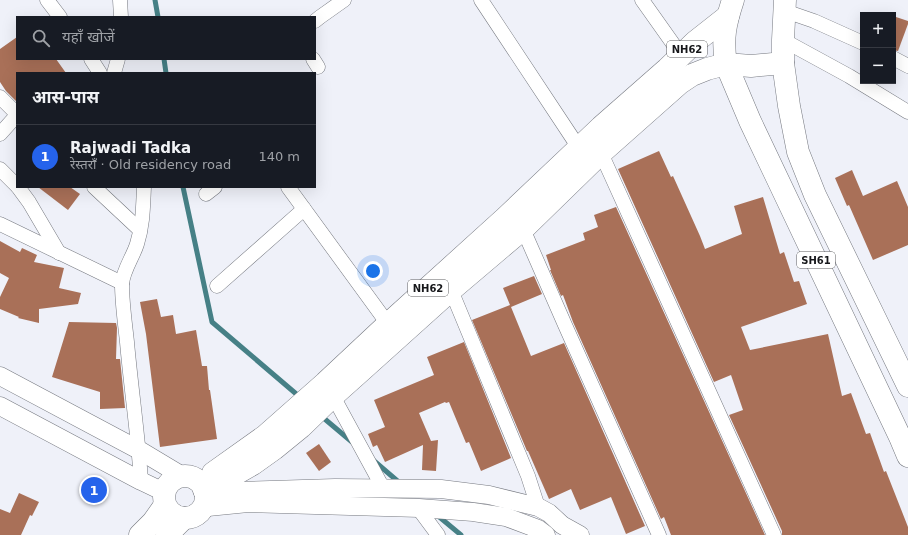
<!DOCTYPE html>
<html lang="hi">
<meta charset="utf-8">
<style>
:root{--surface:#171b24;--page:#242831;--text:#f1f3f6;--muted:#9ea1a6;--line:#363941;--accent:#2563eb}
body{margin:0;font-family:"DejaVu Sans","Noto Sans Devanagari",sans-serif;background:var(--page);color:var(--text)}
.controls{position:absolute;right:12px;top:12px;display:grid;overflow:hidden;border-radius:0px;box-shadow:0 4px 16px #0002}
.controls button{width:36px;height:36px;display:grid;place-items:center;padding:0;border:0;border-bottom:1px solid var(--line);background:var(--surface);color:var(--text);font:20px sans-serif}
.you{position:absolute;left:373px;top:271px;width:14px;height:14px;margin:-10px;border:3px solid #fff;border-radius:50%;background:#1a73e8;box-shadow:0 0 0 6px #1a73e833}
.badge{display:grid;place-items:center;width:26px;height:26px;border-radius:50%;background:var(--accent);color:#fff;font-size:13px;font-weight:700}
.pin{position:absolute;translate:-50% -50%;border:2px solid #fff;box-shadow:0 1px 4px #0006}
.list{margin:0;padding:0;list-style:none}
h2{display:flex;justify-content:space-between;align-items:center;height:52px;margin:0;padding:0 16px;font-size:17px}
h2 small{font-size:13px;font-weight:400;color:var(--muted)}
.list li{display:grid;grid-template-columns:26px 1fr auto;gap:12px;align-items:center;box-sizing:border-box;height:64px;padding:0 16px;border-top:1px solid var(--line)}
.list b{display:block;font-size:15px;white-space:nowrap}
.list p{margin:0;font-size:13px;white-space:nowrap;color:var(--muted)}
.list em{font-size:13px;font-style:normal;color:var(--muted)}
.icon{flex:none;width:22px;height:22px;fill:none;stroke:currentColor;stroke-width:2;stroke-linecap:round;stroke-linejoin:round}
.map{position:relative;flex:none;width:908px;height:535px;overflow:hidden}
.search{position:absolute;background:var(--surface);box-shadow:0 4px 16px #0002;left:16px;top:16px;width:300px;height:44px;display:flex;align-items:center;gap:10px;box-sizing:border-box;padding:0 14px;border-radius:0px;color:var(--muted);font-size:15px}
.panel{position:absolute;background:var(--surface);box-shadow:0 4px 16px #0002;left:16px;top:72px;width:300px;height:116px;border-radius:0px}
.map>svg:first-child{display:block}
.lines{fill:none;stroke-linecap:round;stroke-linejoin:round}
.stream{stroke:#468086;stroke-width:5}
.building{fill:#a97058}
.minor-casing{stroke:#767980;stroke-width:15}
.tertiary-casing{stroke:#767980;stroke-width:19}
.primary-casing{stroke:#767980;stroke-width:23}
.trunk-casing{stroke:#767980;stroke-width:23}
.minor{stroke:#fff;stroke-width:14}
.tertiary{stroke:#fff;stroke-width:18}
.primary{stroke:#fff;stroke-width:22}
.trunk{stroke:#fff;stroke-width:22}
.labels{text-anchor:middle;stroke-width:3;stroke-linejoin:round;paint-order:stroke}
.shield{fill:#fff;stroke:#5c5d5f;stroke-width:1}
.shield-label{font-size:10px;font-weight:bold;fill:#16171a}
</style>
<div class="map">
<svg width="908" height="535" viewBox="0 0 908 535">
<rect width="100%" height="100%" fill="#eff1f9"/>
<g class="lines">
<!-- stream -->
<g class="stream">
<path d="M155 0 158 17"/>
<path d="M164 59 166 73"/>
<path d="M183 187 212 322 301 398"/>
<path d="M320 415 352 442"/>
<path d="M373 460 401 484"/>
<path d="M437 515 461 535"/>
</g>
</g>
<!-- building -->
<g class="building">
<path d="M893 16 908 21V24L898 51 893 50Z"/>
<path d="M17 37V59H56L66 73H17V102L6 91 0 82V49Z"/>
<path d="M659 151 671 177 673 176 700 236 705 249 742 234 734 206 763 197 780 254 784 252 794 282 799 281 807 304 741 327 750 350 828 334 842 396 851 393 866 434 870 433 884 472 886 471 908 527V535H782V531L729 415 743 410 731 375 714 382 618 169Z"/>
<path d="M852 170 863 196 897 181 908 207V245L873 260 849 205 847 206 835 178Z"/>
<path d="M38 187H70L80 194 68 210Z"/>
<path d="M616 207 765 535H671L664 517 661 519 573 322 563 295 561 296 550 270H551L546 255 585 240 583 233 598 227 594 215Z"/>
<path d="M0 241 20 252 22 248 37 255 34 262 64 268 59 288 81 293 78 304 39 309V323L18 318 19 317 0 309V297L9 278 0 273Z"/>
<path d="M534 276 542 294 511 307 531 356 564 343 645 526 626 534 611 497 580 510 571 489 549 499 528 451H527L472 320 510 305 503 288Z"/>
<path d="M157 299 161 317 173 315 176 334 196 330 202 366H207L209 390H210L217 439 160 447 146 334 140 302Z"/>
<path d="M69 322 116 323 117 328 116 359H120L125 408 100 409V392L52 377Z"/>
<path d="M464 342 511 458 481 471 469 442 466 443 449 402 446 403 445 402 419 413 431 441 438 440 436 471 422 470 423 445 385 462 377 445 373 447 368 434 385 427 374 400 434 375 427 357Z"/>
<path d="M319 444 331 462 319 471 306 453Z"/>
<path d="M19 493 39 502 32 516 30 515 21 535H0V509L10 513Z"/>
</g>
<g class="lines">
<!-- minor casing -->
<g class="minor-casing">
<g id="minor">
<path d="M47 0 60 17"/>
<path d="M120 0 121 17"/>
<path d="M481 0 579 148"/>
<path d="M642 0 681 55"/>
<path d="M785 11 814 21 863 43"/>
<path d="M315 21 320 17 344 0"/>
<path d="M783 40 849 76 908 112"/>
<path d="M893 58 908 66"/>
<path d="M91 59 100 73"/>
<path d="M313 59 318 67"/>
<path d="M114 73 118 59"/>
<path d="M0 97 17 114"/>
<path d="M0 134 17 115"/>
<path d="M601 153 774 535"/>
<path d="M0 169 17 186"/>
<path d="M18 187 29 202 59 253"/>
<path d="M94 187 140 230"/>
<path d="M288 187 388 324"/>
<path d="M206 194 215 187"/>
<path d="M0 224 60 253 122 283"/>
<path d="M523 229 565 325 659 535"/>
<path d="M217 286 304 209"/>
<path d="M451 290 528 476 538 507"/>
<path d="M333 396 383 488"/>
<path d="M141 481C138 434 131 388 127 342 125 323 122 303 122 284 123 270 133 257 137 244 143 225 143 207 144 187"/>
<path d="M418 508 438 535"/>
</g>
</g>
<!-- tertiary casing -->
<g class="tertiary-casing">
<g id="tertiary">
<path d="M0 376 139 450 184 477"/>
<path d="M0 406 141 481 164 492"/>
<path d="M206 497 239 491 335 488 441 489 489 495 538 507 549 513 562 525 580 535"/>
<path d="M208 507 248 503 419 508 473 512 506 517 538 529 546 535"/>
</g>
</g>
<!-- primary casing -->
<g class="primary-casing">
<g id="primary">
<path d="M783 63 789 106 798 152 815 195 908 386"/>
<path d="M726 64 750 121 900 437 908 456"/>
</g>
</g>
<!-- trunk casing -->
<g class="trunk-casing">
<g id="trunk">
<path d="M726 64C722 39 725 24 733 0"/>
<path d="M213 473 265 436 325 383 388 324 504 219 601 127 667 69 695 42 728 16"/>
<circle cx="185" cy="497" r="21"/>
<path d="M204 490 232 476 253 464 274 449 301 427 333 396 361 371 451 290 523 229 601 153 680 83 692 75 707 69 726 64 751 66 783 63V40L785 0"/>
<path d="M140 535 153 522 165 505"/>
<path d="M167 535 184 518"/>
</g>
</g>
<!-- minor -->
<use href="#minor" class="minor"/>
<!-- tertiary -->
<use href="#tertiary" class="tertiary"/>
<!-- primary -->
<use href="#primary" class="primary"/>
<!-- trunk -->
<use href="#trunk" class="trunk"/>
</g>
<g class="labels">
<!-- shield labels -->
<g class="shield">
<rect x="667" y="41" width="40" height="16" rx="3"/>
<rect x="797" y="252" width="38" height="16" rx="3"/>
<rect x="408" y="280" width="40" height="16" rx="3"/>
</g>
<g class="shield-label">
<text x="687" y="53">NH62</text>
<text x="816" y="264">SH61</text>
<text x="428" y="292">NH62</text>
</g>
</g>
</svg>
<div class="controls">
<button>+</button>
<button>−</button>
</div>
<div class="you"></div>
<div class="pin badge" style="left:94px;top:490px">1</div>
<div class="search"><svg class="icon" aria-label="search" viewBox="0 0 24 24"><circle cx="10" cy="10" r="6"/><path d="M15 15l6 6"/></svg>यहाँ खोजें</div>
<section class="panel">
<h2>आस-पास<small></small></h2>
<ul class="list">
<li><span class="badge">1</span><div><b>Rajwadi Tadka</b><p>रेस्तराँ · Old residency road</p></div><em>140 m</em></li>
</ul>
</section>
</div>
